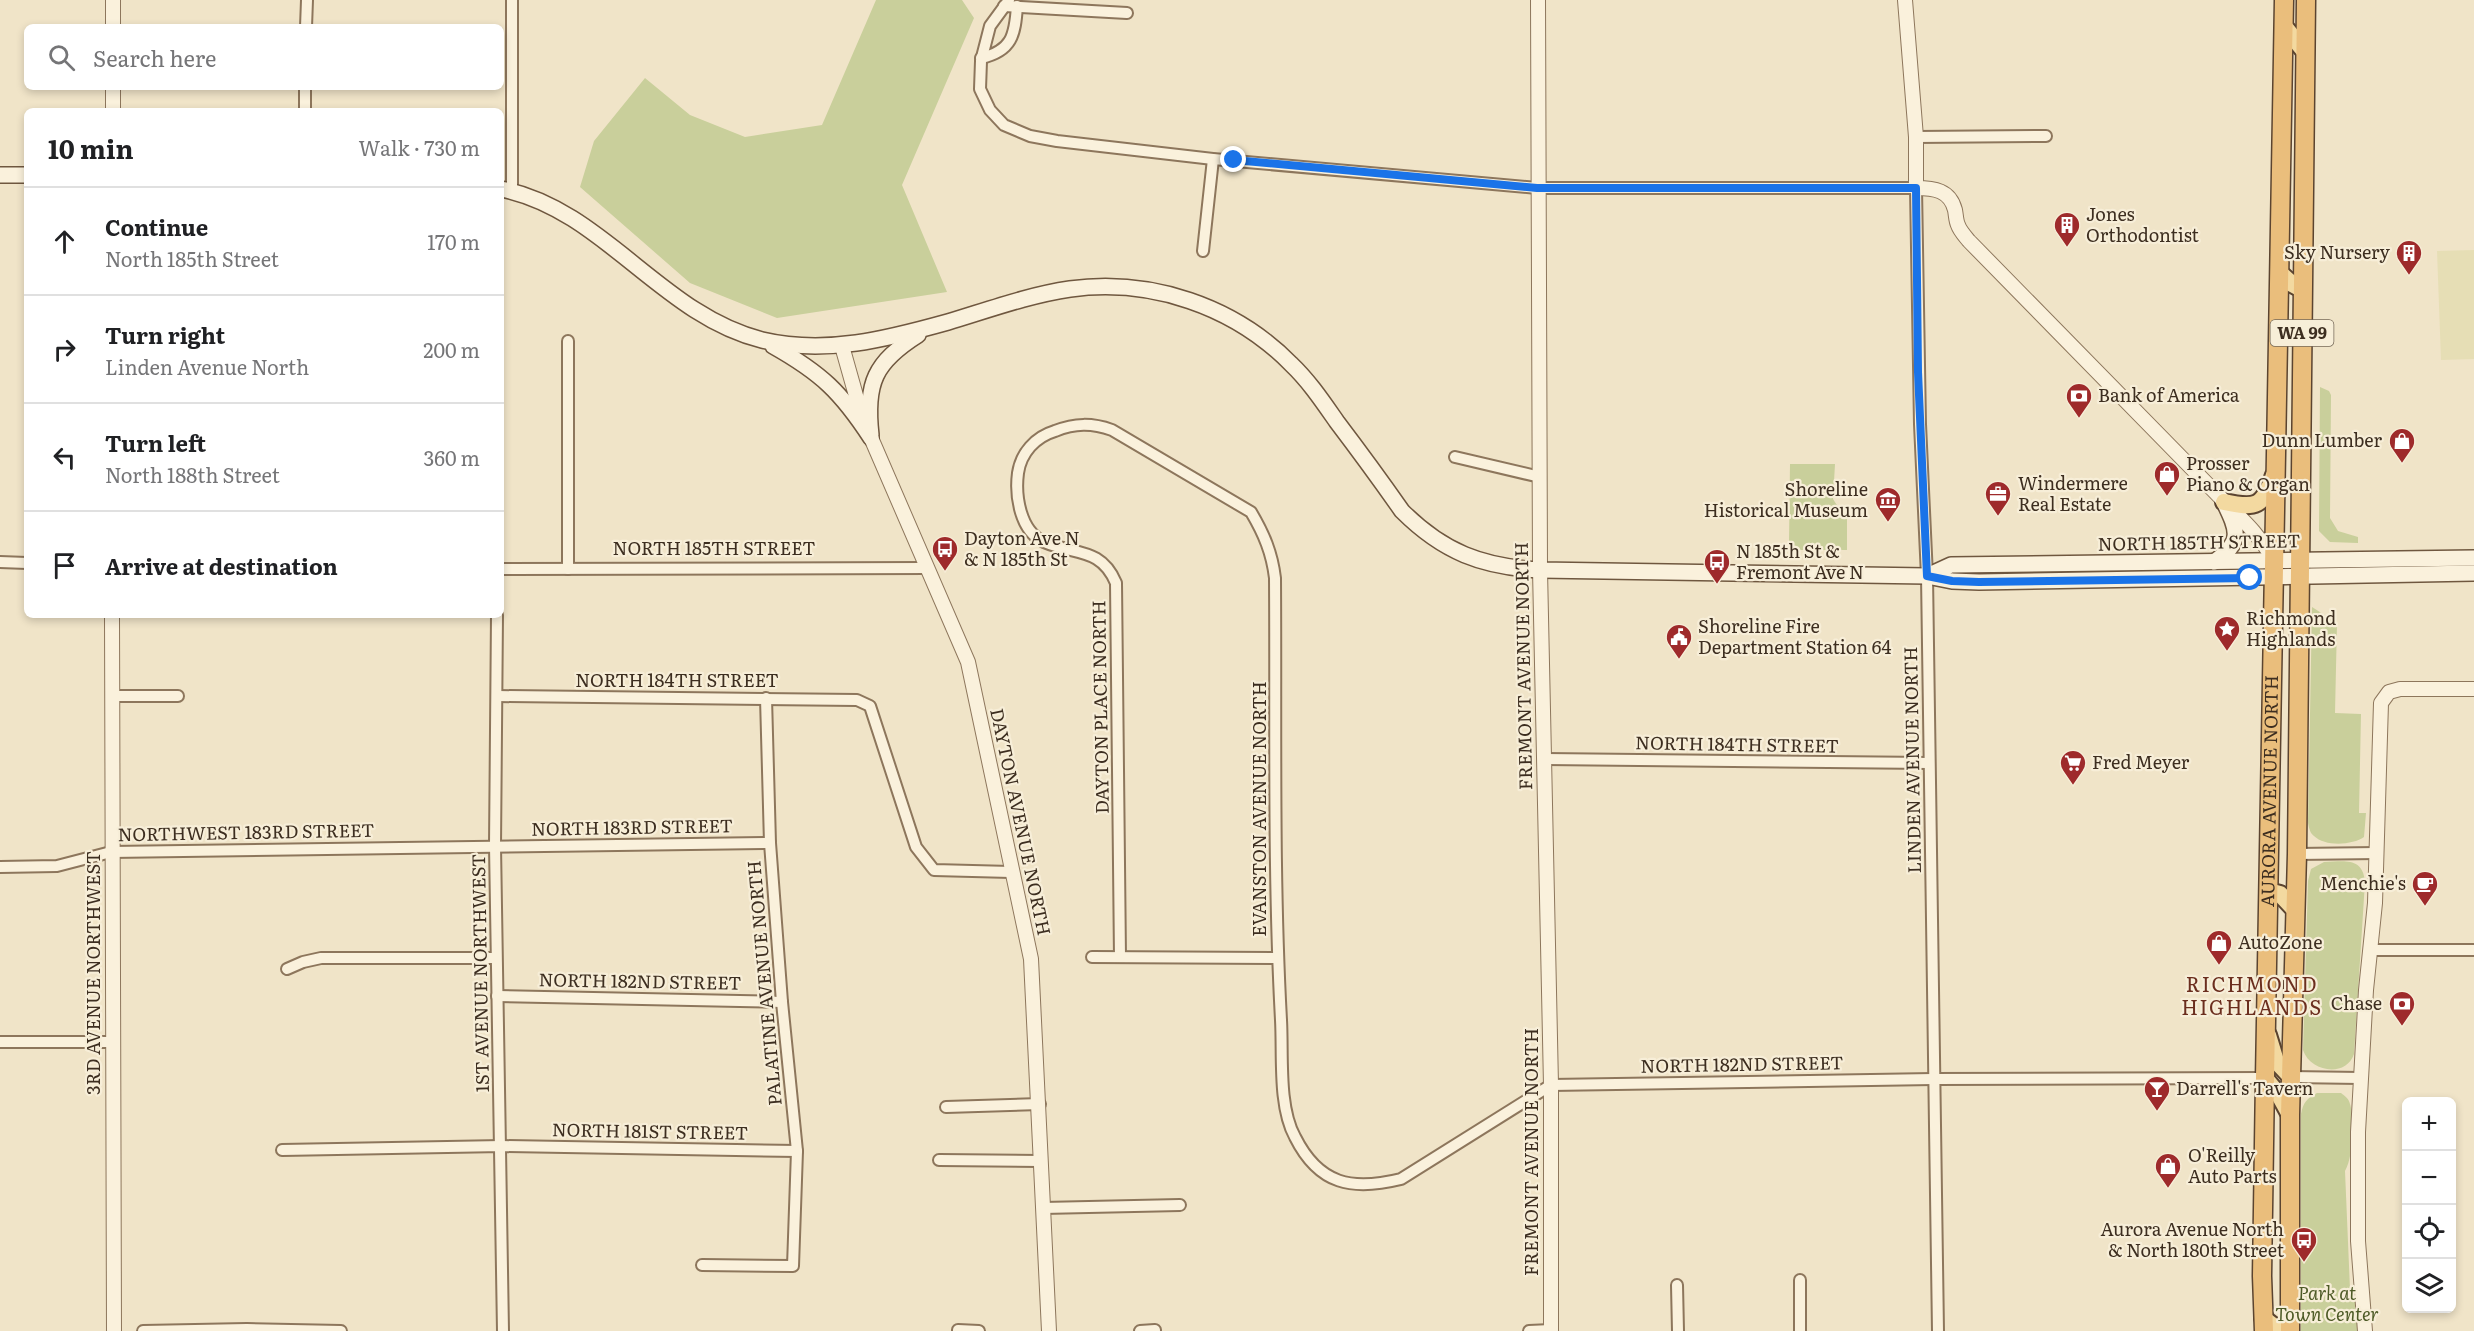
<!DOCTYPE html>
<meta charset="utf-8">
<style>
:root{--surface:#fff;--page:#f2f2f2;--text:#202124;--muted:#757577;--line:#e0e0e0}
body{margin:0;font-family:Literata,serif;background:var(--page);color:var(--text)}
.controls{position:absolute;right:18px;bottom:18px;display:grid;overflow:hidden;border-radius:9px;box-shadow:0 3px 9px #0003}
.controls button{width:54px;height:54px;display:grid;place-items:center;padding:0;border:0;border-bottom:2px solid var(--line);background:var(--surface);color:var(--text);font:30px sans-serif}
.stop{position:absolute;width:18px;height:18px;margin:-14px;border:4px solid #1a73e8;border-radius:50%;background:#fff}
.stop.end{background:#1a73e8;border-color:#fff;box-shadow:0 2px 6px #0008}
.list{margin:0;padding:0;list-style:none}
h2{display:flex;justify-content:space-between;align-items:center;height:78px;margin:0;padding:0 24px;font-size:26px}
h2 small{font-size:20px;font-weight:400;color:var(--muted)}
.list li{display:grid;grid-template-columns:39px 1fr auto;gap:18px;align-items:center;box-sizing:border-box;height:108px;padding:0 24px;border-top:2px solid var(--line)}
.list b{display:block;font-size:22px;white-space:nowrap}
.list p{margin:0;font-size:20px;white-space:nowrap;color:var(--muted)}
.list em{font-size:20px;font-style:normal;color:var(--muted)}
.icon{flex:none;width:33px;height:33px;fill:none;stroke:currentColor;stroke-width:2;stroke-linecap:round;stroke-linejoin:round}
.map{position:relative;flex:none;width:2474px;height:1331px;overflow:hidden}
.search{position:absolute;background:var(--surface);box-shadow:0 3px 9px #0003;left:24px;top:24px;width:480px;height:66px;display:flex;align-items:center;gap:15px;box-sizing:border-box;padding:0 21px;border-radius:9px;color:var(--muted);font-size:22px}
.panel{position:absolute;background:var(--surface);box-shadow:0 3px 9px #0003;left:24px;top:108px;width:480px;height:510px;border-radius:9px}
.map>svg:first-child{display:block}
.farmland{fill:#e6deb5}
.green{fill:#c9cf9b}
.lines{fill:none;stroke-linecap:round;stroke-linejoin:round}
.minor-casing{stroke:#8d765c;stroke-width:14}
.tertiary-casing{stroke:#8d765c;stroke-width:16}
.secondary-casing{stroke:#6f573f;stroke-width:18}
.primary-casing{stroke:#5b4430;stroke-width:20}
.trunk-casing{stroke:#5b4430;stroke-width:21}
.minor{stroke:#faf1dc;stroke-width:10}
.tertiary{stroke:#faf1dc;stroke-width:14}
.secondary{stroke:#faf1dc;stroke-width:15}
.primary{stroke:#f3d9a0;stroke-width:16}
.trunk{stroke:#eabe7c;stroke-width:18}
.route{stroke:#1a73e8;stroke-width:8}
.labels{text-anchor:middle;stroke-width:4.5;stroke-linejoin:round;paint-order:stroke}
.shield{fill:#f7eed8;stroke:#756857;stroke-width:1.5}
.shield-label{font-size:16px;font-weight:bold;fill:#3d2e20}
.poi-label{font-size:18px;fill:#3d2e20;stroke:#f7eed8;text-anchor:start}
.street-label{font-size:18px;fill:#3d2e20;stroke:#f7eed8}
.park-label{font-size:18px;font-style:italic;fill:#4d5a26;stroke:#f7eed8}
.neighbourhood-label{font-size:20px;letter-spacing:1.5px;fill:#6b2e1e;stroke:#f7eed8}
</style>
<div class="map">
<svg width="2474" height="1331" viewBox="0 0 2474 1331">
<rect width="100%" height="100%" fill="#f0e4c8"/>
<!-- farmland -->
<path class="farmland" d="M2474 250V359L2441 360 2437 251Z"/>
<!-- green -->
<g class="green">
<path d="M876 0H962L974 18 902 185 947 292 777 318 690 283 580 187 594 141 645 78 690 115 745 137 822 125Z"/>
<path d="M2320 387 2329 391 2331 395 2330 518 2338 531 2358 537V543L2330 542 2319 531Z"/>
<path d="M1790 464H1835L1833 499 1840 510 1847 511V550H1794L1789 544Z"/>
<path d="M2312 607 2337 623 2335 713 2361 714 2359 813H2366L2364 837C2353 845 2325 847 2314 836 2310 833 2309 828 2308 823Z"/>
<path d="M2324 862C2345 861 2363 857 2365 882L2354 1054C2346 1078 2310 1072 2303 1050L2308 881 2311 869Z"/>
<path d="M2317 1093H2341C2345 1096 2349 1099 2350 1104 2355 1120 2353 1157 2345 1171L2350 1289 2355 1301 2359 1331H2301V1114C2303 1103 2307 1098 2317 1093Z"/>
</g>
<g class="lines">
<!-- minor casing -->
<g class="minor-casing">
<g id="minor">
<path d="M1009 0 990 26 981 61 980 89 990 110 1004 125 1030 136 1057 141 1213 159 1537 188H1916L1920 424 1927 576 1938 1331"/>
<path d="M1004 6 1127 13"/>
<path d="M306 27 307 0"/>
<path d="M981 58C1012 51 1015 35 1017 6"/>
<path d="M305 111V87"/>
<path d="M1916 137 2046 136"/>
<path d="M512 191V0"/>
<path d="M1203 251 1213 159"/>
<path d="M1455 457 1540 477"/>
<path d="M0 562 27 563"/>
<path d="M501 569 927 568"/>
<path d="M568 569V341"/>
<path d="M497 615 495 846 503 1331"/>
<path d="M112 696H178"/>
<path d="M498 696 857 700 870 706 916 847 934 870 1011 872"/>
<path d="M1545 759 1929 763"/>
<path d="M2297 854 2377 853"/>
<path d="M0 867 57 866 111 852 770 843"/>
<path d="M2370 950H2474"/>
<path d="M1092 957 1278 958"/>
<path d="M1120 957 1116 583C1101 547 1074 555 1044 542 1020 531 1015 496 1018 473 1021 453 1035 437 1055 431 1075 423 1092 423 1112 430L1251 512C1264 534 1272 553 1275 578 1276 725 1273 873 1281 1020 1283 1055 1278 1106 1295 1137 1319 1185 1352 1191 1401 1179L1551 1085 1933 1079 2265 1078"/>
<path d="M287 969 303 962 321 958H496"/>
<path d="M497 996 782 1002"/>
<path d="M0 1042H112"/>
<path d="M2291 1077 2360 1078"/>
<path d="M946 1107 1040 1104"/>
<path d="M282 1150 502 1146 797 1151"/>
<path d="M939 1160 1040 1161"/>
<path d="M1043 1208 1180 1205"/>
<path d="M702 1265 793 1266 797 1151 782 1002 770 843 766 698"/>
<path d="M1677 1285 1678 1331"/>
<path d="M958 1330 979 1331"/>
<path d="M143 1331 247 1329 341 1331"/>
<path d="M1140 1331 1155 1330"/>
<path d="M1529 1331 1551 1330"/>
<path d="M1800 1331V1280"/>
</g>
</g>
<!-- tertiary casing -->
<g class="tertiary-casing">
<g id="tertiary">
<path d="M1538 0 1540 570 1551 1085V1331"/>
<path d="M1905 0 1916 137V188C1934 188 1950 190 1955 210 1956 215 1956 221 1958 225 1960 231 1965 236 1969 241L2217 494C2240 518 2256 530 2274 560"/>
<path d="M113 27V0"/>
<path d="M113 111V87"/>
<path d="M842 346 862 417 968 662 1031 959 1049 1331"/>
<path d="M112 615 114 1331"/>
<path d="M2365 1331 2358 1241V1132L2366 990 2375 903 2381 703 2389 692 2400 689H2474"/>
</g>
</g>
<!-- secondary casing -->
<g class="secondary-casing">
<g id="secondary">
<path d="M0 175H27"/>
<path d="M501 189C603 209 661 315 762 340 826 355 887 339 948 322 988 310 1029 295 1070 289 1151 278 1234 306 1291 364 1309 381 1323 402 1337 422 1359 451 1381 481 1402 511 1443 552 1482 567 1540 570L1927 576 1952 581 1979 582 2474 573"/>
<path d="M773 346C821 373 841 392 871 438"/>
<path d="M871 435C865 383 875 362 918 335"/>
<path d="M2214 562C2243 542 2238 531 2224 502"/>
<path d="M1927 576 1951 565 2474 558"/>
</g>
</g>
<!-- primary casing -->
<g class="primary-casing">
<g id="primary">
<path d="M2284 26 2305 52"/>
<path d="M2280 273 2292 284 2303 290"/>
<path d="M2224 502C2256 509 2263 507 2274 475"/>
<path d="M2268 891 2280 894 2295 910"/>
<path d="M2268 1035 2276 1061 2291 1077"/>
<path d="M2265 1078 2279 1095 2290 1115"/>
<path d="M2263 1318 2280 1331"/>
</g>
</g>
<!-- trunk casing -->
<g class="trunk-casing">
<g id="trunk">
<path id="s1" d="M2264 1331 2262 1276 2265 1078 2284 0"/>
<path d="M2290 1331V1115L2297 854 2306 0"/>
</g>
</g>
<!-- minor -->
<use href="#minor" class="minor"/>
<!-- tertiary -->
<use href="#tertiary" class="tertiary"/>
<!-- secondary -->
<use href="#secondary" class="secondary"/>
<!-- primary -->
<use href="#primary" class="primary"/>
<!-- trunk -->
<use href="#trunk" class="trunk"/>
</g>
<g class="lines">
<!-- route -->
<path class="route" d="M1234 160 1537 188H1916L1918 372 1927 576 1952 581 1979 582 2250 578"/>
</g>
<!-- icons -->
<defs>
<g id="building-pin" transform="scale(1.35)"><path d="M0 17L-7.5 6A9.5 9.5 0 1 1 7.5 6Z" fill="#9e2a2b" stroke="#f7eed8"/><path d="M-4-6H4V6H1V3H-1V6H-4ZM-2.5-4.3h1.7v1.8h-1.7ZM.8-4.3h1.7v1.8H.8ZM-2.5-1h1.7V.8h-1.7ZM.8-1h1.7V.8H.8Z" fill="#fff"/></g>
<g id="bank-pin" transform="scale(1.35)"><path d="M0 17L-7.5 6A9.5 9.5 0 1 1 7.5 6Z" fill="#9e2a2b" stroke="#f7eed8"/><path d="M-6-4H6V4H-6ZM0-2.3a2.3 2.3 0 1 0 0 4.6a2.3 2.3 0 1 0 0-4.6Z" fill="#fff"/></g>
<g id="shop-pin" transform="scale(1.35)"><path d="M0 17L-7.5 6A9.5 9.5 0 1 1 7.5 6Z" fill="#9e2a2b" stroke="#f7eed8"/><path d="M-5-2.5h2.3a2.7 3.5 0 0 1 5.4 0H5L5.5 6h-11ZM-1.5-2.5h3a1.5 2.3 0 0 0-3 0Z" fill="#fff"/></g>
<g id="office-pin" transform="scale(1.35)"><path d="M0 17L-7.5 6A9.5 9.5 0 1 1 7.5 6Z" fill="#9e2a2b" stroke="#f7eed8"/><path d="M-6-3h4V-5.5h4V-3h4V5H-6ZM-1-4.5V-3h2v-1.5ZM-6 0V1H6V0Z" fill="#fff"/></g>
<g id="museum-pin" transform="scale(1.35)"><path d="M0 17L-7.5 6A9.5 9.5 0 1 1 7.5 6Z" fill="#9e2a2b" stroke="#f7eed8"/><path d="M0-6L6-3V-2H-6V-3ZM-5-1h2V3h-2ZM-1-1h2V3h-2ZM3-1h2V3H3ZM-6 4H6V6H-6Z" fill="#fff"/></g>
<g id="bus-pin" transform="scale(1.35)"><path d="M0 17L-7.5 6A9.5 9.5 0 1 1 7.5 6Z" fill="#9e2a2b" stroke="#f7eed8"/><path d="M-5-6H5V4H4V6H2V4H-2V6H-4V4H-5ZM-3.5-4V0h7V-4ZM-3.5 1.2v1.5H-2V1.2ZM2 1.2v1.5H3.5V1.2Z" fill="#fff"/></g>
<g id="sight-pin" transform="scale(1.35)"><path d="M0 17L-7.5 6A9.5 9.5 0 1 1 7.5 6Z" fill="#9e2a2b" stroke="#f7eed8"/><path d="M0-6L1.8-2.2L6-1.7L2.9 1.2L3.7 5.4L0 3.3L-3.7 5.4L-2.9 1.2L-6-1.7L-1.8-2.2Z" fill="#fff"/></g>
<g id="civic-pin" transform="scale(1.35)"><path d="M0 17L-7.5 6A9.5 9.5 0 1 1 7.5 6Z" fill="#9e2a2b" stroke="#f7eed8"/><path d="M-.6-6.5H3V-4.5H.6V-3L4-1V1h2V6H-6V1h2V-1L-.6-3ZM-1.2 2.5V6h2.4V2.5Z" fill="#fff"/></g>
<g id="supermarket-pin" transform="scale(1.35)"><path d="M0 17L-7.5 6A9.5 9.5 0 1 1 7.5 6Z" fill="#9e2a2b" stroke="#f7eed8"/><path d="M-6-5.5h2.5l.6 2H6L4.5 2H-2.5L-4.4-4H-6ZM-1.5 3.2a1.3 1.3 0 1 0 .1 0ZM3 3.2a1.3 1.3 0 1 0 .1 0Z" fill="#fff"/></g>
<g id="cafe-pin" transform="scale(1.35)"><path d="M0 17L-7.5 6A9.5 9.5 0 1 1 7.5 6Z" fill="#9e2a2b" stroke="#f7eed8"/><path d="M-5.5-4.5H6V0H3Q3 3.5 0 3.5H-2.5Q-5.5 3.5-5.5 0ZM3-3.2v2h1.7v-2ZM-6 4.5H4V6H-6Z" fill="#fff"/></g>
<g id="bar-pin" transform="scale(1.35)"><path d="M0 17L-7.5 6A9.5 9.5 0 1 1 7.5 6Z" fill="#9e2a2b" stroke="#f7eed8"/><path d="M-6-5H6L.8 .8V4.5H3.5V6h-7V4.5H-.8V.8Z" fill="#fff"/></g>
</defs>
<g fill-rule="evenodd">
<use href="#building-pin" x="2067" y="225"/>
<use href="#building-pin" x="2409" y="253"/>
<use href="#bank-pin" x="2079" y="396"/>
<use href="#shop-pin" x="2402" y="441"/>
<use href="#shop-pin" x="2167" y="474"/>
<use href="#office-pin" x="1998" y="494"/>
<use href="#museum-pin" x="1888" y="500"/>
<use href="#bus-pin" x="945" y="549"/>
<use href="#bus-pin" x="1717" y="562"/>
<use href="#sight-pin" x="2227" y="629"/>
<use href="#civic-pin" x="1679" y="637"/>
<use href="#supermarket-pin" x="2073" y="763"/>
<use href="#cafe-pin" x="2425" y="884"/>
<use href="#shop-pin" x="2219" y="943"/>
<use href="#bank-pin" x="2402" y="1004"/>
<use href="#bar-pin" x="2157" y="1089"/>
<use href="#shop-pin" x="2168" y="1166"/>
<use href="#bus-pin" x="2304" y="1240"/>
</g>
<g class="labels">
<!-- shield labels -->
<rect class="shield" x="2270.5" y="320" width="63" height="26" rx="4.5"/>
<g class="shield-label">
<text x="2302" y="339">WA 99</text>
</g>
<!-- poi labels -->
<g class="poi-label">
<text x="2086" y="221">Jones<tspan x="2086" dy="21">Orthodontist</tspan></text>
<text x="2390" y="259" text-anchor="end">Sky Nursery</text>
<text x="2098" y="402">Bank of America</text>
<text x="2382" y="447" text-anchor="end">Dunn Lumber</text>
<text x="2186" y="470">Prosser<tspan x="2186" dy="21">Piano &amp; Organ</tspan></text>
<text x="2018" y="490">Windermere<tspan x="2018" dy="21">Real Estate</tspan></text>
<text x="1868" y="496" text-anchor="end">Shoreline<tspan x="1868" dy="21">Historical Museum</tspan></text>
<text x="964" y="545">Dayton Ave N<tspan x="964" dy="21">&amp; N 185th St</tspan></text>
<text x="1736" y="558">N 185th St &amp;<tspan x="1736" dy="21">Fremont Ave N</tspan></text>
<text x="2246" y="625">Richmond<tspan x="2246" dy="21">Highlands</tspan></text>
<text x="1698" y="633">Shoreline Fire<tspan x="1698" dy="21">Department Station 64</tspan></text>
<text x="2092" y="769">Fred Meyer</text>
<text x="2406" y="890" text-anchor="end">Menchie's</text>
<text x="2238" y="949">AutoZone</text>
<text x="2382" y="1010" text-anchor="end">Chase</text>
<text x="2176" y="1095">Darrell's Tavern</text>
<text x="2188" y="1162">O'Reilly<tspan x="2188" dy="21">Auto Parts</tspan></text>
<text x="2284" y="1236" text-anchor="end">Aurora Avenue North<tspan x="2284" dy="21">&amp; North 180th Street</tspan></text>
</g>
<!-- street labels -->
<g class="street-label">
<text transform="translate(2199 543) rotate(-1)" y="6">NORTH 185TH STREET</text>
<text x="714" y="555">NORTH 185TH STREET</text>
<text transform="translate(1524 666) rotate(-91)" y="6">FREMONT AVENUE NORTH</text>
<text x="677" y="687">NORTH 184TH STREET</text>
<text transform="translate(1101 707) rotate(-91)" y="6">DAYTON PLACE NORTH</text>
<text transform="translate(1737 745) rotate(1)" y="6">NORTH 184TH STREET</text>
<text transform="translate(1913 760) rotate(-91)" y="6">LINDEN AVENUE NORTH</text>
<text dy="6" stroke="none"><textPath href="#s1" startOffset="540">AURORA AVENUE NORTH</textPath></text>
<text transform="translate(1260 809) rotate(-90)" y="6">EVANSTON AVENUE NORTH</text>
<text transform="translate(1020 822) rotate(78)" y="6">DAYTON AVENUE NORTH</text>
<text transform="translate(632 828) rotate(-1)" y="6">NORTH 183RD STREET</text>
<text transform="translate(246 833) rotate(-1)" y="6">NORTHWEST 183RD STREET</text>
<text transform="translate(94 973) rotate(-90)" y="6">3RD AVENUE NORTHWEST</text>
<text transform="translate(481 973) rotate(-91)" y="6">1ST AVENUE NORTHWEST</text>
<text transform="translate(640 982) rotate(1)" y="6">NORTH 182ND STREET</text>
<text transform="translate(765 983) rotate(-95)" y="6">PALATINE AVENUE NORTH</text>
<text transform="translate(1742 1065) rotate(-1)" y="6">NORTH 182ND STREET</text>
<text transform="translate(650 1132) rotate(1)" y="6">NORTH 181ST STREET</text>
<text transform="translate(1532 1152) rotate(-90)" y="6">FREMONT AVENUE NORTH</text>
</g>
<!-- park labels -->
<g class="park-label">
<text x="2327" y="1300">Park at<tspan x="2327" dy="21">Town Center</tspan></text>
</g>
<!-- neighbourhood labels -->
<g class="neighbourhood-label">
<text x="2252" y="992">RICHMOND<tspan x="2252" dy="23">HIGHLANDS</tspan></text>
</g>
</g>
</svg>
<div class="controls">
<button>+</button>
<button>−</button>
<button><svg class="icon" aria-label="locate" viewBox="0 0 24 24"><circle cx="12" cy="12" r="6"/><path d="M12 2v4M12 18v4M2 12h4M18 12h4"/></svg></button>
<button><svg class="icon" aria-label="layers" viewBox="0 0 24 24"><path d="M12 4l9 5-9 5-9-5zM3 14l9 5 9-5"/></svg></button>
</div>
<div class="stop" style="left:2250px;top:578px"></div>
<div class="stop end" style="left:1234px;top:160px"></div>
<div class="search"><svg class="icon" aria-label="search" viewBox="0 0 24 24"><circle cx="10" cy="10" r="6"/><path d="M15 15l6 6"/></svg>Search here</div>
<section class="panel">
<h2>10 min<small>Walk · 730 m</small></h2>
<ul class="list">
<li><svg class="icon" aria-label="ahead" viewBox="0 0 24 24"><path d="M12 20V5M6 11l6-6 6 6"/></svg><div><b>Continue</b><p>North 185th Street</p></div><em>170 m</em></li>
<li><svg class="icon" aria-label="right" viewBox="0 0 24 24"><path d="M7 20v-9h11M14 6l5 5-5 5"/></svg><div><b>Turn right</b><p>Linden Avenue North</p></div><em>200 m</em></li>
<li><svg class="icon" aria-label="left" viewBox="0 0 24 24"><path d="M17 20v-9H6M10 6l-5 5 5 5"/></svg><div><b>Turn left</b><p>North 188th Street</p></div><em>360 m</em></li>
<li><svg class="icon" aria-label="arrive" viewBox="0 0 24 24"><path d="M6 21V4h12l-3 4 3 4H6"/></svg><div><b>Arrive at destination</b></div></li>
</ul>
</section>
</div>
